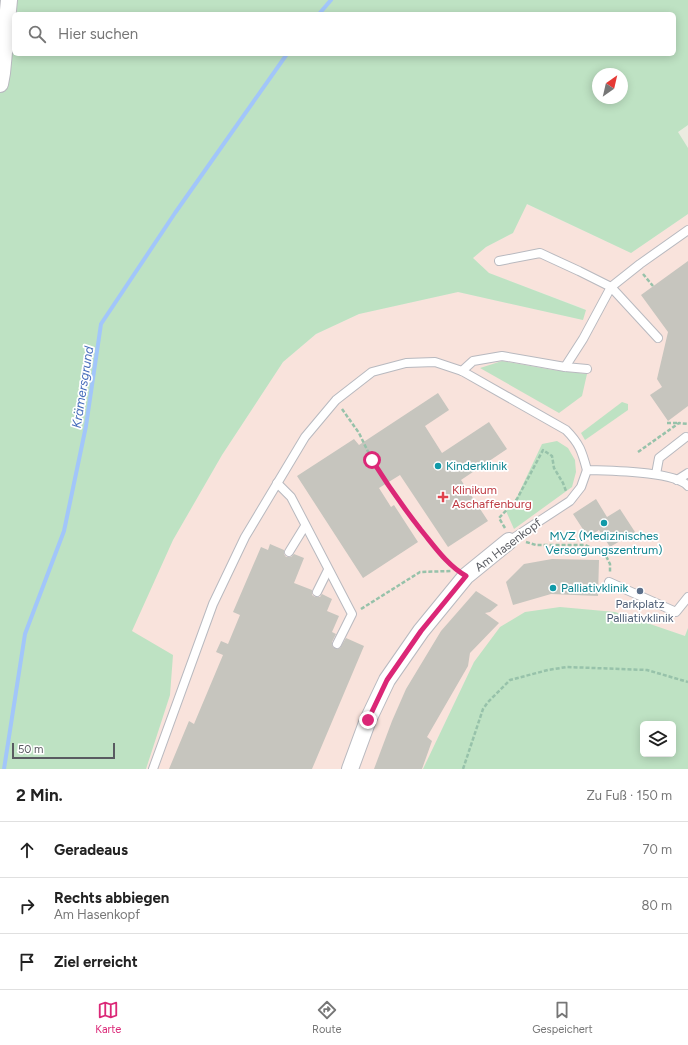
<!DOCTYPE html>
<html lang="de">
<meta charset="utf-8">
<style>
:root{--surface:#fff;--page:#f2f2f2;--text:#222;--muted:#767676;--line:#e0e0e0;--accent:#db2777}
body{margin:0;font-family:Figtree,sans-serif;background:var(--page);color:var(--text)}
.controls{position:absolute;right:12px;bottom:12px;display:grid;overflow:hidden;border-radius:6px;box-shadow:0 2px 10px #0003}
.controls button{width:36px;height:36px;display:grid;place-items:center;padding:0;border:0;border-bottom:1px solid var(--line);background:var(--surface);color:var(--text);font:20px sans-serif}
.compass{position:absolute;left:592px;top:68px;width:36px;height:36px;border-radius:50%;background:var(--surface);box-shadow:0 2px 10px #0003;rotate:34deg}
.scale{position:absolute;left:12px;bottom:10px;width:103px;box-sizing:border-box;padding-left:4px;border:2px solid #595b61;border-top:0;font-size:11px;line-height:14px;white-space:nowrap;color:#595b61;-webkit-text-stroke:3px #fff;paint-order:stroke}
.stop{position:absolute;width:12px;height:12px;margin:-9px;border:3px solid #db2777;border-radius:50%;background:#fff}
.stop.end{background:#db2777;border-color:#fff;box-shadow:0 1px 4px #0008}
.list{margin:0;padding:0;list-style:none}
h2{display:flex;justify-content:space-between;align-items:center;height:52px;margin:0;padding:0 16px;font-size:17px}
h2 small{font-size:13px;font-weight:400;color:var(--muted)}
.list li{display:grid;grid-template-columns:26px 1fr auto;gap:12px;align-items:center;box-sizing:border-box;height:56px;padding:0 16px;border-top:1px solid var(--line)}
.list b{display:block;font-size:15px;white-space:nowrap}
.list p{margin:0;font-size:13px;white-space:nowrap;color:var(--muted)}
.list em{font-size:13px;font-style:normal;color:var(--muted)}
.icon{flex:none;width:22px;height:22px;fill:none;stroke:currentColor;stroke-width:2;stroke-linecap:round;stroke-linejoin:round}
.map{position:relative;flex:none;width:688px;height:769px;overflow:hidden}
.search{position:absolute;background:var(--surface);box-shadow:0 2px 10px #0003;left:12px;right:12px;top:12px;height:44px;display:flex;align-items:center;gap:10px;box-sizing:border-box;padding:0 14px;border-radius:6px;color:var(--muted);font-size:15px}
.sheet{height:220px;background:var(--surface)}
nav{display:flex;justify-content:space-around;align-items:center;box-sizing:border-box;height:56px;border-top:1px solid var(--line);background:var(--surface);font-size:11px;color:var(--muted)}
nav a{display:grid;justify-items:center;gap:2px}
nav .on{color:var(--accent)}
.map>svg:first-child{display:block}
.medical{fill:#f9e3dc}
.green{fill:#bee2c3;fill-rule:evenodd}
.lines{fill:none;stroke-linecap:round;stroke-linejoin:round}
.stream{stroke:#a2c6fa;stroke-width:4}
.building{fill:#c6c5be}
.service-casing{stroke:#b8b9bf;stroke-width:10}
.minor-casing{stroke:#b8b9bf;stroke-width:18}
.path{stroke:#97c2aa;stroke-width:2.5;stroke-dasharray:4 2;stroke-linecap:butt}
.service{stroke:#fff;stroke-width:8}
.minor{stroke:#fff;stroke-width:16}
.route{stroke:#db2777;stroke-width:5}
.culture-dot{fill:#0f9aa8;stroke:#fff;stroke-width:1.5}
.health-dot{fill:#e0444e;stroke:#fff;stroke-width:1.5}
.service-dot{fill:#5c6f8a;stroke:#fff;stroke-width:1.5}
.labels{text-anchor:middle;stroke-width:3.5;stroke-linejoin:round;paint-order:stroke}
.culture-label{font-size:12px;fill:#0d838f;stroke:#fff;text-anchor:start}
.health-label{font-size:12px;fill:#be3a42;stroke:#fff;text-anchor:start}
.street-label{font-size:12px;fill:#595b61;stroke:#fff}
.service-label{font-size:12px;fill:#4e5e75;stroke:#fff}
.water-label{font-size:13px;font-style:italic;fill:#466dbb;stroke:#fff}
</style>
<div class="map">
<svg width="688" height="769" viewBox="0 0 688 769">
<rect width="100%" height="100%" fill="#ebebe0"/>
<!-- medical -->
<path class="medical" d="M526 204 631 253 688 214V628L685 636 615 612 474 662 423 769H146L170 695 131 631 173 540 222 455 283 362 316 334 359 314 458 292 583 320 585 309 489 273 473 258 486 247 513 233Z"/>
<!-- green -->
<g class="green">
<path d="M0 0H688V125L678 132 688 148V214L631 253 527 204 513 233 486 247 473 258 489 273 586 310 583 320 458 292 359 314 316 334 283 362 222 455 173 540 132 631 173 655 170 695 146 769H0ZM14 14H674V54H14ZM598 74H622V98H598Z"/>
<path d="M502 361 553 370 587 374 582 396 559 413 480 368Z"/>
<path d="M622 402 628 404V410L585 440 581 433Z"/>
<path d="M557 441 568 448 575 460 576 472 572 487 514 529 506 511 517 497 542 444Z"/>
<path d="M560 607 615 612 685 636 688 628V769H423L474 662 500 627 525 612ZM643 724H673V754H643Z"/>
</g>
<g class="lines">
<!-- stream -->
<g class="stream">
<path d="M319 14 331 0"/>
<path d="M4 769 25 634 64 531 86 426 101 324 175 213 287 54"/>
</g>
</g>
<!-- building -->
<g class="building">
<path d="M688 261V406L668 421 650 395 662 387 657 379 668 332 641 295Z"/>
<path d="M438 393 449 410 425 426 442 453 489 422 507 449 461 480 488 521 448 547 400 475 379 488 391 507 394 505 418 542 363 578 297 476 354 439 359 445Z"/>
<path d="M596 499 607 517 620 509 635 532 610 547 599 530 588 537 573 514Z"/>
<path d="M270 544 284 550V554L286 557H291L294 554 304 558 294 583 312 590V595L315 597H320L322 594 332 599 327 611 339 616 332 632 336 634 332 642 333 647 337 649 340 648 346 638 364 646 312 769H169L189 721 194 724 223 655 216 652 221 641 228 644 240 615 233 612 261 547 268 550Z"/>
<path d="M552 559 599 560 598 596 551 594 513 605 506 582 524 564Z"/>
<path d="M476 591 498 605 490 612 485 613 499 623 470 653 468 666 427 737 432 741 422 769H374L392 721 406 689 441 631Z"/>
</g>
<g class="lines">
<!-- service casing -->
<g class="service-casing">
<g id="service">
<path d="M499 261 540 253 579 271 611 287 658 338"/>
<path d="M565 367 583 339 611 287 640 264 688 230"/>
<path d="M462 371 473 361 502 356 565 367 587 369"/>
<path d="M587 470C609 471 674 471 688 486"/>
<path d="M656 474 659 458 686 437"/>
<path d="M677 480 688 473"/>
<path d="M277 483 291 497 352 614 337 644"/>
<path d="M509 541 570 501 581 487 587 470"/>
<path d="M289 552 305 526"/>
<path d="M609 582 676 612 688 597"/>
<path d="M317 592 328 570"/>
<path d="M153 769 213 604 245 537 305 437 336 400 372 372 406 363 435 362 462 371 566 430C580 444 582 452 587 470"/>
</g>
</g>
<!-- minor casing -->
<g class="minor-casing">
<g id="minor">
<path d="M0 84 2 73 9 0"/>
<path d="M350 769 368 720 387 680 421 631 466 576 509 541"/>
</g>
</g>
<!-- path -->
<g class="path">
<path d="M643 274 653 286"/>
<path d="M342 409 359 433 372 460 395 496 439 553 455 569"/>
<path d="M667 423H678"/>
<path d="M638 452 679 423 688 424"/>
<path d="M505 528 499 518 517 499 543 450 552 456 554 468 563 483 566 491"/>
<path d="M526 542 536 545H585L605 554 610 564V573"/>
<path d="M361 609 420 572 452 571"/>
<path d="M463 769 483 709 488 702 510 680 548 670 567 667 647 670 688 682"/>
</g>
<!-- service -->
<use href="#service" class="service"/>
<!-- minor -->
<use href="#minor" class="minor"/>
</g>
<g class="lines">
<!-- route -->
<path class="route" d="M368 720 387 680 421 631 466 576C447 565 435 547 421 530 403 507 387 484 372 460"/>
</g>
<!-- markers -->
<g class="culture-dot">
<circle cx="438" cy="466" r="4"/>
<circle cx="604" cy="523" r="4"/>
<circle cx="553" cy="588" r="4"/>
</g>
<path class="health-dot" d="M441 491h4v4h4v4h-4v4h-4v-4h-4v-4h4z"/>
<circle class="service-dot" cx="640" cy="591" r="4"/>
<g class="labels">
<!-- culture labels -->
<g class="culture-label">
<text x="446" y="470">Kinderklinik</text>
<text x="604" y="540" text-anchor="middle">MVZ (Medizinisches<tspan x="604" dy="14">Versorgungszentrum)</tspan></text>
<text x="561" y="592">Palliativklinik</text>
</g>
<!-- health labels -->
<g class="health-label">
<text x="452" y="494">Klinikum<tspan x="452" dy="14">Aschaffenburg</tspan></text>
</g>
<!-- street labels -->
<g class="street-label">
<text transform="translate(508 545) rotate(-37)" y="4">Am Hasenkopf</text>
</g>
<!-- service labels -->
<g class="service-label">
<text x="640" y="608">Parkplatz<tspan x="640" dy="14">Palliativklinik</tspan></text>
</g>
<!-- water labels -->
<g class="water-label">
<text transform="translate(82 387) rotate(-81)" y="5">Krämersgrund</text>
</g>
</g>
</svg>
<div class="controls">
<button><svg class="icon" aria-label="layers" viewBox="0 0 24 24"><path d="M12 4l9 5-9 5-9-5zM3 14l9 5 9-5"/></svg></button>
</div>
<svg class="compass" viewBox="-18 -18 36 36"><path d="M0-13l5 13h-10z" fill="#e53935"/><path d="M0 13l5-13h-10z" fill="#767676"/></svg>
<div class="scale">50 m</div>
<div class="stop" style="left:372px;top:460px"></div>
<div class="stop end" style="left:368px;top:720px"></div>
<div class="search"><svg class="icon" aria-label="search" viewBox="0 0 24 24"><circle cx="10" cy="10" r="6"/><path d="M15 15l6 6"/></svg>Hier suchen</div>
</div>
<section class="sheet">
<h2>2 Min.<small>Zu Fuß · 150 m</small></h2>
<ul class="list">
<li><svg class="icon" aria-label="ahead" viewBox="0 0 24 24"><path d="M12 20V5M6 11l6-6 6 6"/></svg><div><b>Geradeaus</b></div><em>70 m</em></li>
<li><svg class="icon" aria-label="right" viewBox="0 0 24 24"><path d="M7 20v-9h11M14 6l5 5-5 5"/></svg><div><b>Rechts abbiegen</b><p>Am Hasenkopf</p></div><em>80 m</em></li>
<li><svg class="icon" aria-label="arrive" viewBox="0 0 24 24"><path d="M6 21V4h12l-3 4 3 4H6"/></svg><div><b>Ziel erreicht</b></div></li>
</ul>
</section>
<nav>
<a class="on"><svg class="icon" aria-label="map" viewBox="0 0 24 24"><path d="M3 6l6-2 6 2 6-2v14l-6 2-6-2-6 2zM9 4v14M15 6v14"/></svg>Karte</a>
<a><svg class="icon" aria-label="directions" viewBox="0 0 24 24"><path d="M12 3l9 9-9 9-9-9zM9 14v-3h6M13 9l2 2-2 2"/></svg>Route</a>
<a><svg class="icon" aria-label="saved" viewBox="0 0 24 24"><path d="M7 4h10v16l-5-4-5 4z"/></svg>Gespeichert</a>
</nav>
